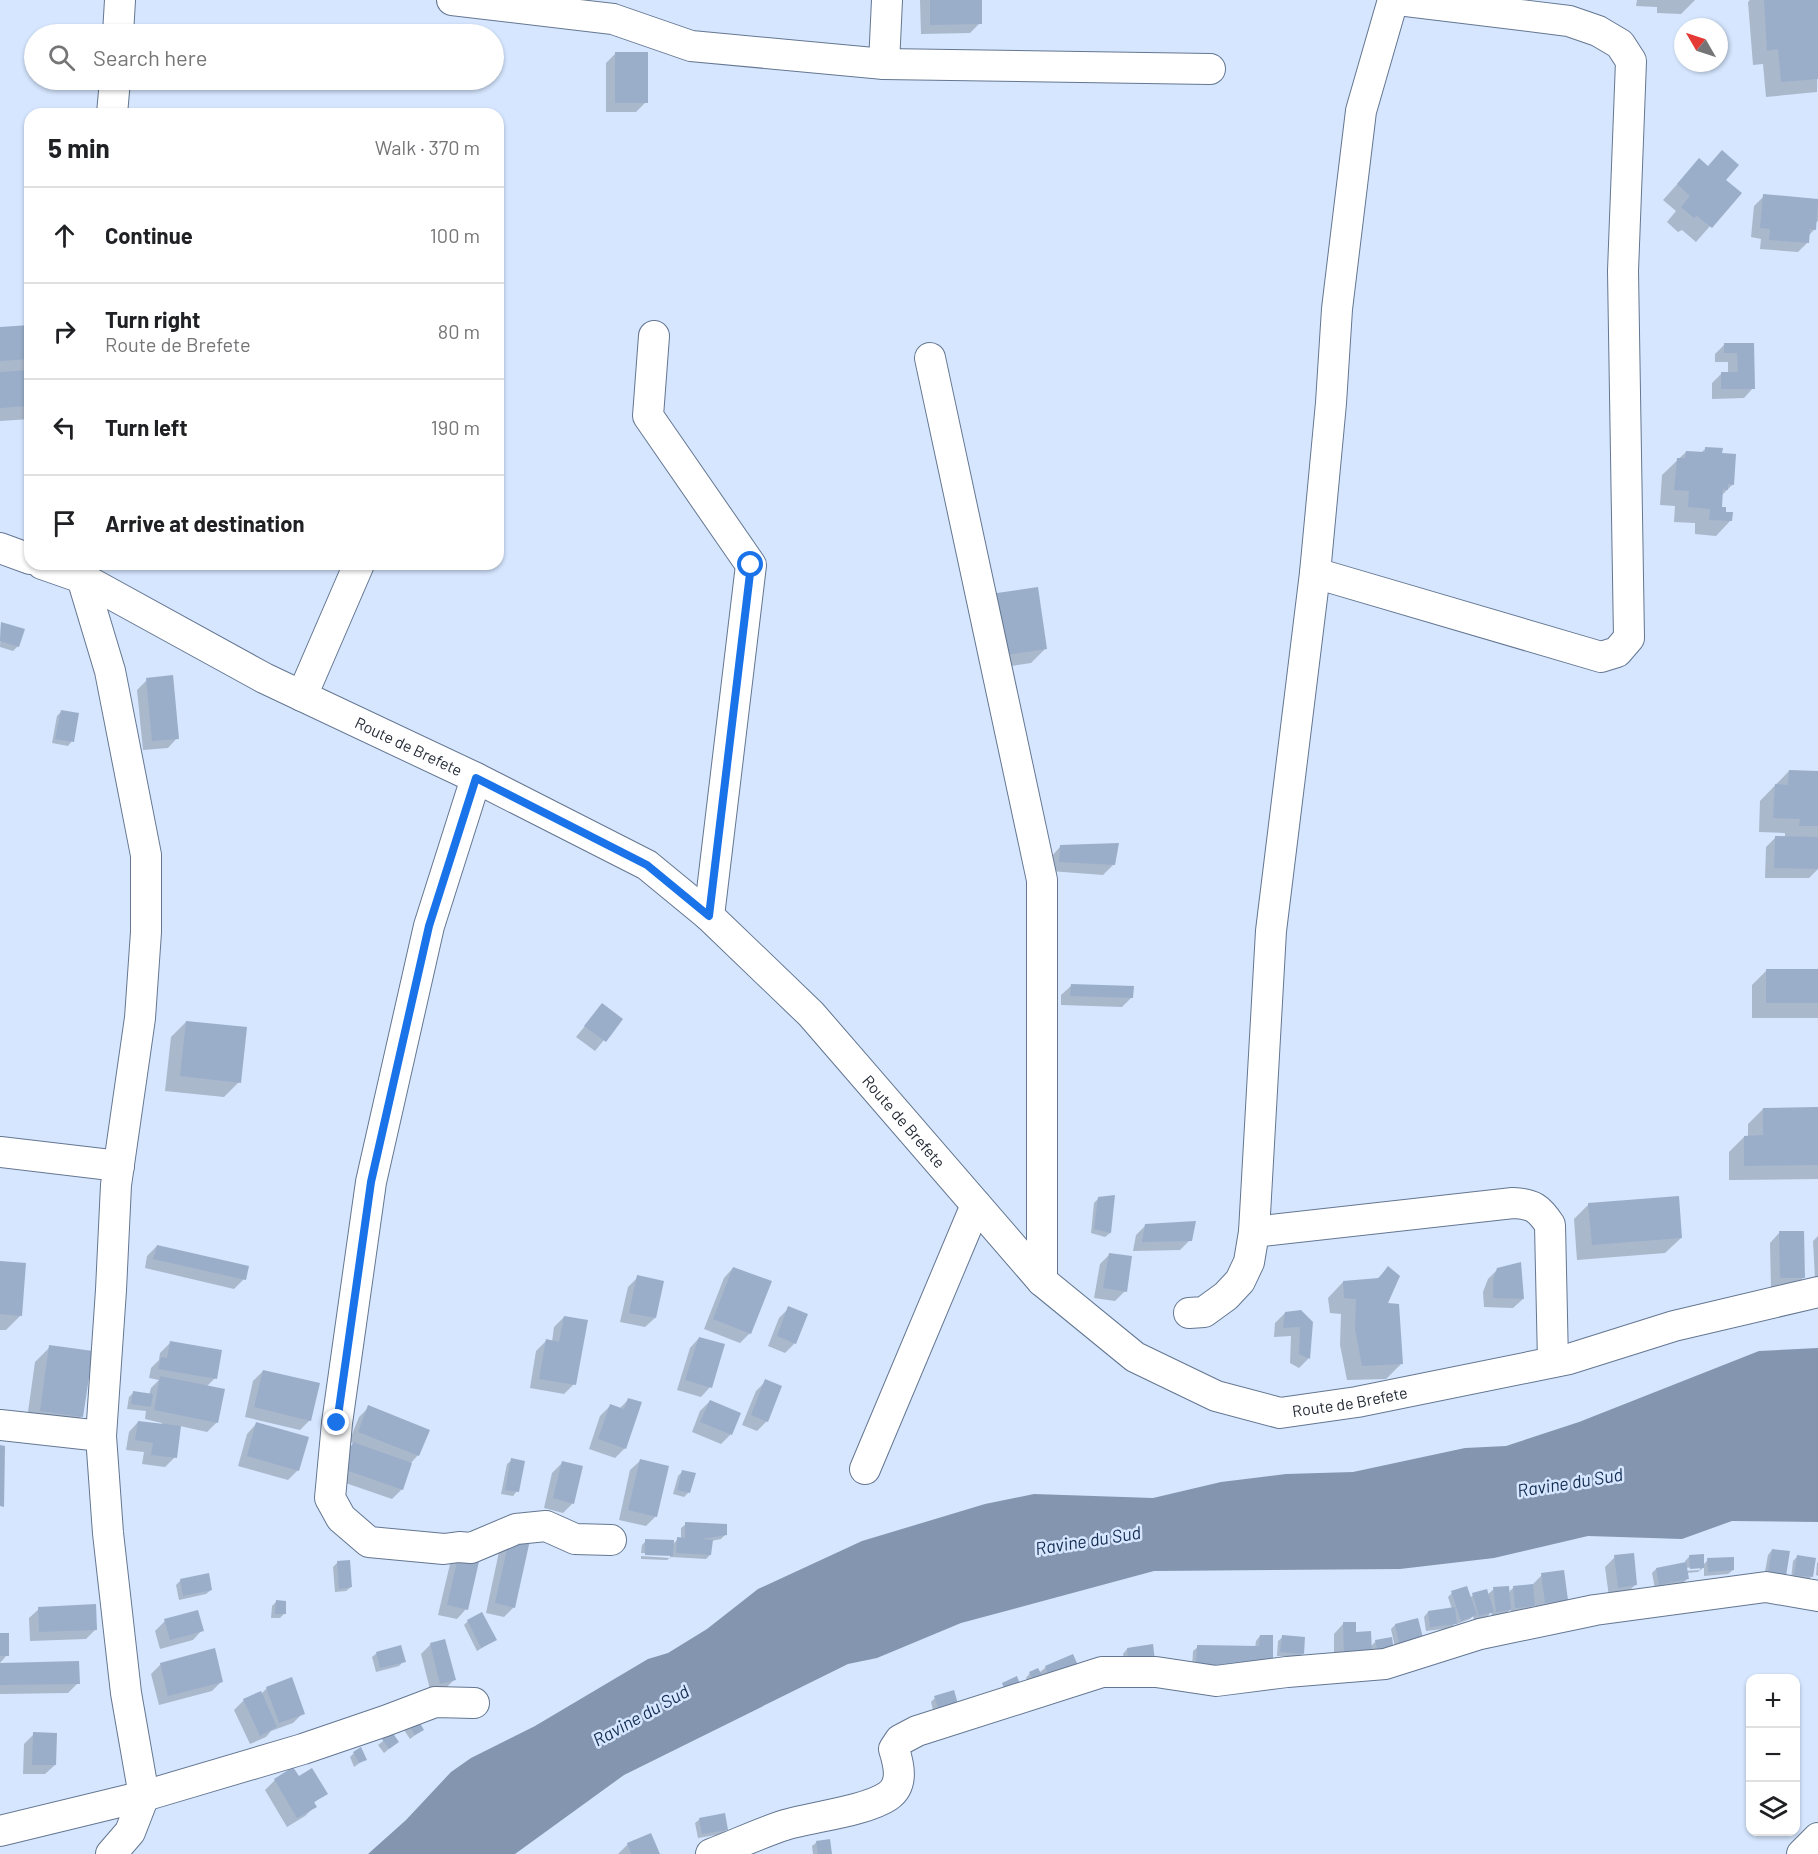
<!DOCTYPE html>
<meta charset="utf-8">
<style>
:root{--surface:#fff;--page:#f2f2f2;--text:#202124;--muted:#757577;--line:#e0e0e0}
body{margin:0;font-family:Barlow,sans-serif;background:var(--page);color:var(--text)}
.controls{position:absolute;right:18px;bottom:18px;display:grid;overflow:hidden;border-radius:12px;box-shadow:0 2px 4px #0004}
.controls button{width:54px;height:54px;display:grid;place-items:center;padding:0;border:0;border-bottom:2px solid var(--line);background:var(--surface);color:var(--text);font:30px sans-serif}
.compass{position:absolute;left:1674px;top:18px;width:54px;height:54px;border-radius:50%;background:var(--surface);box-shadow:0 2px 4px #0004;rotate:309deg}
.stop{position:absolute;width:18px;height:18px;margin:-14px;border:4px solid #1a73e8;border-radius:50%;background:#fff}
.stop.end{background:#1a73e8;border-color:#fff;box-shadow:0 2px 6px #0008}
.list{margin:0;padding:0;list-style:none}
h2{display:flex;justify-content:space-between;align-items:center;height:78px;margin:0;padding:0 24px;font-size:26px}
h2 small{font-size:20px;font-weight:400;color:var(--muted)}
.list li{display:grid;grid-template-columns:39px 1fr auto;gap:18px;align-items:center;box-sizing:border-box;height:96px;padding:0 24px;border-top:2px solid var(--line)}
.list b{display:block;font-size:22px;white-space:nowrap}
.list p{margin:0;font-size:20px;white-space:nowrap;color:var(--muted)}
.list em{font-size:20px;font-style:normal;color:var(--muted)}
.icon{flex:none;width:33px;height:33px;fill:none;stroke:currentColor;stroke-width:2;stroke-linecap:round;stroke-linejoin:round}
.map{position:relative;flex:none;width:1818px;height:1854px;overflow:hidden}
.search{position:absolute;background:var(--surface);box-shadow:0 2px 4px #0004;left:24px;top:24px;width:480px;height:66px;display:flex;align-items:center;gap:15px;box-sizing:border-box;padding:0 21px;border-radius:33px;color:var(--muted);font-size:22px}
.panel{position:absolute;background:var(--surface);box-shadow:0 2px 4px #0004;left:24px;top:108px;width:480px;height:462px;border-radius:18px}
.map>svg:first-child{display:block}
.water{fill:#8496af}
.shadow{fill:#0003;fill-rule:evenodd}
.building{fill:#9aaeca}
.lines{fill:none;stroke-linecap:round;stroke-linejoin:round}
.minor-casing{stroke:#647691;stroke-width:32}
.minor{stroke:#fff;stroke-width:30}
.route{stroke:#1a73e8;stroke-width:8}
.labels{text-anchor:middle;stroke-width:5;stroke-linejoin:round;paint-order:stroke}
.street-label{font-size:16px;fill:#242b36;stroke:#d5e6fe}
.water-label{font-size:18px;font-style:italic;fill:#142d52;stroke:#d5e6fe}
</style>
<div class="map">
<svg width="1818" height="1854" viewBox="0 0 1818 1854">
<rect width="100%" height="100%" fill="#d5e6fe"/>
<!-- water -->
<path class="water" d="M1818 1348V1522L1732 1521 1682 1539 1588 1536 1494 1558 1400 1569 1154 1571 961 1623 877 1658 848 1664 624 1775 515 1854H368L406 1820 451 1772 471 1758 535 1726 648 1659 668 1653 707 1629 758 1589 862 1541 985 1504 1034 1494 1153 1498 1221 1482 1286 1474 1353 1472 1465 1448 1506 1446 1579 1422 1759 1351Z"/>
<!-- shadow -->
<g class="shadow">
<path d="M920 0H980V23L970 33 921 34Z"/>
<path d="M1637 0H1695L1681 14 1657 13V7L1636 6Z"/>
<path d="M1750 0H1818L1817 92 1766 97 1763 64 1753 65 1748 2Z"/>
<path d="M616 53 646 102 636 112H606V63Z"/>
<path d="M1699 160 1739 193 1696 242 1682 230 1678 232 1667 222 1676 211 1663 200Z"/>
<path d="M1764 196 1818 200V221L1815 223V229L1808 236V242L1798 252 1760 249 1761 239 1751 237 1754 206Z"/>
<path d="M30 327V419L0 421V328Z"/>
<path d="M1753 344V388L1744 398 1712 399V383L1721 374 1728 373V362H1715V354L1724 345Z"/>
<path d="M1705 449 1721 454 1733 484 1721 496 1720 508 1731 520 1716 536 1695 534V523L1674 522 1675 506 1660 505 1662 475 1686 452 1701 453Z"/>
<path d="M991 595 1046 648 1031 663 984 670Z"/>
<path d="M1 623 18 646 13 651 0 647Z"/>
<path d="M147 680 177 738 168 748 143 750 137 690Z"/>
<path d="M62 711 72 741 68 746 52 743 57 716Z"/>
<path d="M1789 771 1818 772V869L1809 878H1765L1766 847 1776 837H1785V833L1759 832 1760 801Z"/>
<path d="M1060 847 1113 865 1103 875 1050 871 1051 857Z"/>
<path d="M1767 970H1818V1018H1752V985Z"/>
<path d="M1071 986 1132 997 1122 1007 1061 1005V995Z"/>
<path d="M602 1005 621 1019 595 1051 576 1037Z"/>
<path d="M186 1022 239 1082 224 1097 165 1091 171 1037Z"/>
<path d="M1763 1109H1818V1179L1729 1180V1152L1744 1137H1748V1124Z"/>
<path d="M1099 1198 1110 1233 1105 1237 1091 1233 1094 1203Z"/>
<path d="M1589 1204 1681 1238 1665 1253 1577 1260 1574 1219Z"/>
<path d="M1146 1225 1190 1240 1180 1250 1133 1251 1136 1235Z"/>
<path d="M1779 1233 1804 1277 1794 1287 1771 1288 1770 1243Z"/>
<path d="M1818 1236V1297H1816L1813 1241Z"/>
<path d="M157 1246 244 1279 234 1289 145 1268 147 1256Z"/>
<path d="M1110 1254 1125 1291 1115 1301 1094 1298 1100 1264Z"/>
<path d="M0 1262 21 1315 6 1330H0Z"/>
<path d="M733 1268 750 1333 740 1343 704 1329 724 1278Z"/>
<path d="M1388 1268 1386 1305 1401 1364 1386 1379 1347 1380 1340 1345 1341 1314 1330 1313 1328 1298 1343 1282 1376 1280Z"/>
<path d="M1498 1269 1523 1299 1513 1308 1484 1307 1483 1292 1488 1279Z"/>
<path d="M638 1277 655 1318 645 1327 620 1322 628 1287Z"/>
<path d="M789 1308 795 1343 785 1353 768 1346 779 1318Z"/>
<path d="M1285 1313 1312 1323 1308 1359 1299 1368 1290 1363 1291 1336 1274 1337 1275 1323Z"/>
<path d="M564 1317 574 1384 564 1394 530 1388 536 1351 546 1341 552 1342 554 1327Z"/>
<path d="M699 1338 710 1387 701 1397 677 1390 690 1348Z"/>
<path d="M170 1343 215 1378 206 1387 217 1422 207 1432 180 1426 175 1457 165 1467 142 1464 144 1452 126 1450 129 1432 138 1422 161 1425 162 1423 145 1419 146 1411 127 1409 129 1397 134 1392 149 1395 151 1388 159 1380 149 1378 151 1368 159 1360 160 1353Z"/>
<path d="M50 1347 82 1416 67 1431 26 1426 35 1362Z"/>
<path d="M263 1371 310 1420 300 1430 245 1417 253 1381Z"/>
<path d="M766 1381 767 1421 757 1431 742 1425 756 1391Z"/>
<path d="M629 1399 625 1448 615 1458 589 1449 600 1416 610 1406 619 1409Z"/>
<path d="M710 1401 739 1414 730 1435 721 1444 692 1432 700 1411Z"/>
<path d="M369 1407 418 1455 411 1463 402 1489 392 1499 334 1479 343 1454 354 1443 349 1442 359 1417Z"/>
<path d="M256 1424 298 1470 288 1480 238 1466 247 1434Z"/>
<path d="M512 1460 517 1491 513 1496 501 1494 507 1464Z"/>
<path d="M640 1461 656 1516 646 1526 619 1520 630 1470Z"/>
<path d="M562 1463 573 1503 563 1513 544 1508 552 1473Z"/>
<path d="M682 1472 689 1492 684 1497 673 1494 678 1476Z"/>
<path d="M686 1524 725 1535 721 1539 711 1541 710 1555 706 1559 671 1557 667 1560 641 1559V1556L670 1558V1554L641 1553 642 1545 646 1541 672 1545 678 1539H681V1528Z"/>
<path d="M510 1537 514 1607 504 1617 486 1613 500 1547Z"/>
<path d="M1772 1550 1788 1553 1764 1577 1768 1555Z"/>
<path d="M459 1554 466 1609 457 1619 438 1615 450 1564Z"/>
<path d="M1690 1556 1703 1565 1708 1560 1733 1570 1728 1574 1704 1576V1567L1698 1572 1686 1573 1687 1579 1683 1583 1655 1589 1652 1573 1656 1569 1686 1564 1685 1561ZM1700 1567V1570L1683 1571V1568Z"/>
<path d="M1798 1556 1811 1577 1807 1581 1791 1579 1793 1561Z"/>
<path d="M1615 1557 1636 1584 1626 1594 1609 1597 1605 1567Z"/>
<path d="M338 1562 351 1587 346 1591 335 1592 333 1567Z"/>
<path d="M1818 1562V1576L1816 1575 1817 1563Z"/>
<path d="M1542 1575 1566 1599 1557 1609 1536 1612 1535 1604 1529 1610 1511 1612V1609L1505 1614 1492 1616 1491 1612 1488 1616 1474 1620 1473 1616 1470 1619 1457 1624 1456 1622 1451 1628 1426 1631 1424 1617 1428 1612 1452 1609 1448 1597 1452 1593 1469 1599 1473 1595H1487L1494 1589 1508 1593 1513 1588 1532 1585Z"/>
<path d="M180 1581 211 1590 206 1594 179 1600 176 1585Z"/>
<path d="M276 1602 284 1614 280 1618H271L272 1606Z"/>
<path d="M39 1609 96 1629 86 1639 30 1641 29 1618Z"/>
<path d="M1417 1620 1396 1652 1391 1629 1395 1625Z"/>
<path d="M165 1621 202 1630 193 1640 160 1649 155 1631Z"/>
<path d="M468 1621 495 1640 477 1651 464 1625Z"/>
<path d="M1343 1624 1370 1647 1376 1641 1392 1651 1334 1665V1634Z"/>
<path d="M0 1635 7 1655 0 1663Z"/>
<path d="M1260 1636H1272L1267 1664 1192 1669 1193 1651 1198 1647 1255 1648 1256 1641Z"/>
<path d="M1283 1637 1302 1654 1298 1658 1277 1656 1278 1641Z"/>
<path d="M431 1644 454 1680 444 1690 431 1693 421 1654Z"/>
<path d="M1151 1646 1125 1668 1123 1654 1127 1649Z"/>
<path d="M377 1653 404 1661 399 1666 376 1672 372 1657Z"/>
<path d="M1072 1656 1030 1687 1026 1678 1030 1673H1039L1046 1667Z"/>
<path d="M0 1664 78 1683 68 1693 0 1694Z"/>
<path d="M161 1664 222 1681 212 1691 159 1705 151 1674Z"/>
<path d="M267 1688 303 1713 293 1723 271 1731 266 1737 250 1744 234 1710 244 1700 261 1694Z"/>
<path d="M953 1691 934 1714 931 1702 935 1698Z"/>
<path d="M409 1725 422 1730 410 1739 404 1730Z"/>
<path d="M34 1734 55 1765 45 1774H23L24 1744Z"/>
<path d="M392 1734 397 1742 384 1753 378 1745Z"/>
<path d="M354 1753 365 1759 354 1767 350 1757Z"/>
<path d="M299 1779 326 1794 313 1803 315 1806 305 1816 287 1827 265 1790 275 1780Z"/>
<path d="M700 1819 727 1829 722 1834 698 1838 695 1823Z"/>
<path d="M651 1835 658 1854H618L628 1844Z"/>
<path d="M817 1842 831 1854H813L812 1846Z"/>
</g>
<!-- building -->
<g class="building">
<path d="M930 0H982V24L930 25Z"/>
<path d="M1764 0H1818V79L1781 82 1778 49 1767 51Z"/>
<rect x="615" y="52" width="33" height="51"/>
<path d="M1722 150 1739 165 1726 180 1742 193 1712 228 1697 216 1694 218 1681 207 1690 196 1677 184 1699 158 1708 166Z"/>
<path d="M1763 194 1818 199 1816 230 1810 229 1809 243 1769 240 1770 229 1760 228Z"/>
<path d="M30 325V359L0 361V327Z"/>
<path d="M1724 343H1754L1755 389H1721V372H1738L1737 353H1724Z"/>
<path d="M30 370V406L0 408V372Z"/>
<path d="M1705 447 1723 448 1722 453 1736 454 1734 485 1728 484V490L1723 489 1722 507H1726V512H1733L1732 521 1709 520 1710 509 1688 507 1689 491 1674 490 1677 458H1685L1686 451 1705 452Z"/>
<path d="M1038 587 1047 649 999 656 990 594Z"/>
<path d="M1 622 25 629 19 647 0 641Z"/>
<path d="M173 675 179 739 152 741 146 678Z"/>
<path d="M61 710 79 713 74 742 55 739Z"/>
<path d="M1789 770 1818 771V826H1799L1800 819 1773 818 1775 784 1788 785Z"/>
<path d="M1775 836 1818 837V869L1774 868Z"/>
<path d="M1119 843 1115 865 1059 862 1060 845Z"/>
<rect x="1766" y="969" width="52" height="34"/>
<path d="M1071 984 1134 986 1133 998 1070 996Z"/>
<path d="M602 1003 623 1019 606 1042 584 1026Z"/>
<path d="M186 1021 247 1027 241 1083 180 1076Z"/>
<path d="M1818 1107V1165L1744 1166V1136L1763 1135V1108Z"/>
<path d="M1115 1195 1111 1233 1094 1229 1098 1197Z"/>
<path d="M1679 1196 1682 1238 1592 1245 1588 1203Z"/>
<path d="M1196 1221 1192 1241 1142 1242 1145 1224Z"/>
<path d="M1779 1231H1804L1805 1278H1780Z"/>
<path d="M157 1245 249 1266 246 1280 153 1259Z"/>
<path d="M1109 1253 1132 1256 1127 1292 1103 1288Z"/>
<path d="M0 1261 26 1263 22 1316 0 1314Z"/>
<path d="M1521 1262 1524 1299 1493 1298V1281L1497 1268Z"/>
<path d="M1388 1266 1400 1276 1388 1303 1399 1304 1403 1364 1362 1366 1355 1329 1356 1299 1344 1298 1343 1281 1379 1278Z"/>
<path d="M733 1267 772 1281 751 1334 713 1319Z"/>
<path d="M637 1275 664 1281 656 1318 629 1313Z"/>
<path d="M788 1306 808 1314 796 1344 777 1336Z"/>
<path d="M1301 1310 1313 1322 1310 1359 1299 1354 1300 1327 1283 1328 1285 1312Z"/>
<path d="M564 1316 588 1320 576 1385 539 1379 546 1339 559 1342Z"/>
<path d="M699 1337 725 1344 712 1388 685 1380Z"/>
<path d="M170 1341 222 1350 217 1379 158 1369 161 1357 167 1358Z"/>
<path d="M49 1345 93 1351 83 1417 40 1411Z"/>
<path d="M263 1370 320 1383 311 1421 254 1407Z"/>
<path d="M160 1376 225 1389 218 1423 154 1410Z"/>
<path d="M765 1379 782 1386 768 1422 751 1415Z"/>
<path d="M133 1391 153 1394 151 1407 131 1404Z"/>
<path d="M628 1398 642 1402 626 1449 598 1439 610 1404 624 1409Z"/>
<path d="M710 1400 741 1413 732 1435 700 1422Z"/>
<path d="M368 1405 430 1430 419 1456 358 1432Z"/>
<path d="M138 1421 181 1426 177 1458 151 1455 153 1443 135 1440Z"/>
<path d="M256 1422 309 1437 299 1471 247 1456Z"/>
<path d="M353 1442 412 1463 403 1490 343 1469Z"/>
<path d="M0 1445 5 1446 4 1507 0 1506Z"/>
<path d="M511 1458 525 1461 519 1492 505 1490Z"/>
<path d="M640 1459 669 1466 657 1517 628 1510Z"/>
<path d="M562 1461 583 1466 574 1504 553 1498Z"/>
<path d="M682 1470 696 1473 690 1493 677 1490Z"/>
<path d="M685 1522 727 1524V1535L701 1539 713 1540 711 1555 676 1553 677 1537 685 1538Z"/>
<path d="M510 1536 530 1540 515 1608 495 1603Z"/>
<path d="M645 1539 674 1540 673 1556 645 1555Z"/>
<path d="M1772 1549 1790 1551 1786 1576 1768 1573Z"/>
<path d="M459 1553 480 1557 468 1610 447 1605Z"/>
<path d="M1634 1553 1637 1585 1618 1588 1614 1555Z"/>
<path d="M1704 1554V1568L1690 1569 1689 1555Z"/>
<path d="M1797 1555 1816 1558 1813 1577 1794 1575Z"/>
<path d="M1734 1557V1570L1708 1572 1707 1558Z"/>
<path d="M350 1560 352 1587 339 1589 337 1561Z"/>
<path d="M1686 1562 1689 1579 1659 1585 1656 1568Z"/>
<path d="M1564 1570 1568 1600 1545 1603 1541 1573Z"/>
<path d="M209 1573 212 1590 183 1596 180 1579Z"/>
<path d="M1533 1584 1535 1606 1515 1608 1513 1586Z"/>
<path d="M1467 1586 1477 1615 1461 1621 1451 1591Z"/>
<path d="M1509 1586 1511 1610 1496 1612 1493 1587Z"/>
<path d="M1487 1589 1494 1612 1479 1616 1472 1593Z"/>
<path d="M276 1600 286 1601V1614H275Z"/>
<path d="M96 1604 97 1630 39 1632 38 1607Z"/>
<path d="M1455 1607 1457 1624 1430 1627 1428 1611Z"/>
<path d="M198 1610 204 1631 170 1640 164 1619Z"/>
<path d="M482 1612 497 1640 481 1648 467 1620Z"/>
<path d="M1418 1618 1424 1642 1400 1648 1395 1624Z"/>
<path d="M1343 1622H1356V1632L1371 1631 1372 1655 1344 1656Z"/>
<rect x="0" y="1633" width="9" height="23"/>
<path d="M1260 1635H1273V1660L1259 1659V1666L1196 1665 1197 1645 1259 1646Z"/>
<path d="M1282 1635 1305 1637 1304 1654 1280 1652Z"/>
<path d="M1392 1637 1394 1652 1378 1654 1375 1640Z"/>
<path d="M445 1639 456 1680 440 1684 430 1643Z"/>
<path d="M1153 1644 1155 1661 1129 1665 1127 1648Z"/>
<path d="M401 1645 406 1662 380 1668 376 1652Z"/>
<path d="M215 1648 223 1682 168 1696 160 1663Z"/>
<path d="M1073 1654 1080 1670 1051 1681 1045 1666Z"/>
<path d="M79 1661 80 1684 0 1685V1663Z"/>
<path d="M1038 1668 1044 1679 1035 1683 1029 1672Z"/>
<path d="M1017 1676 1023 1692 1008 1699 1002 1683Z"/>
<path d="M292 1677 305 1714 279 1723 266 1687Z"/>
<path d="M954 1690 958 1704 939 1710 934 1696Z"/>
<path d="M261 1691 277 1727 260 1736 243 1699Z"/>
<path d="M417 1718 424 1730 415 1735 408 1724Z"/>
<path d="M33 1732 57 1733 56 1765H32Z"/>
<path d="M392 1732 399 1742 389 1749 382 1739Z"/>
<path d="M361 1747 367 1760 359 1763 353 1752Z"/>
<path d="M293 1767 299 1776 312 1768 328 1794 314 1802 317 1807 297 1818 274 1779Z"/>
<path d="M725 1813 728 1830 702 1834 699 1818Z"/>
<path d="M651 1833 660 1854H631L627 1843Z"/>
<path d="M830 1839 832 1854H818L816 1841Z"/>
</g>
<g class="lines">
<!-- minor casing -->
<g class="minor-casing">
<g id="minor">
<path d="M452 0 613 19 691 46 884 64 1210 69"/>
<path d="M1393 0 1361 111 1337 309 1331 403 1315 573 1271 931 1254 1232 1513 1203C1533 1204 1539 1208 1550 1225L1553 1362"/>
<path d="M118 34 120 0"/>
<path d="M884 64 887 0"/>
<path d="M112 114 115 80"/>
<path d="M654 336 648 416 751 565 709 916"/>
<path d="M930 358 1042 880V1281"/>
<path d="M0 548 30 559"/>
<path id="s1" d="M42 564 82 578 264 678 476 778 647 865 709 916 811 1014 1042 1281 1135 1357 1216 1396 1280 1413 1357 1402 1569 1359 1674 1326 1818 1292"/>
<path d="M82 567V578L110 671 146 855V932L140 1018 116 1185 111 1290 101 1436 108 1533 126 1693 144 1796 130 1832 111 1854"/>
<path d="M1315 573 1601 657 1617 652 1629 638 1623 271 1631 61 1620 44 1598 31 1569 21 1398 0"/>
<path d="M302 696 359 564"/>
<path d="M476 778 429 926 371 1182 337 1423 330 1498 341 1518 369 1542 444 1549 459 1547 471 1548 516 1529 546 1526 575 1539 611 1540"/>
<path d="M0 1152 119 1166"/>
<path d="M1189 1313 1204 1312 1226 1296 1240 1281 1249 1262 1254 1232"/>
<path d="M0 1425 101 1436"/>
<path d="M865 1469 976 1205"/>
<path d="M0 1831 144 1796 303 1749 385 1721 435 1702 474 1703"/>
<path d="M711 1854C735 1845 760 1833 785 1825 812 1817 866 1811 888 1796 904 1785 899 1765 894 1749L900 1740 917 1731 1102 1672H1156L1216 1681 1287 1672 1385 1664 1480 1634 1595 1610 1766 1587 1818 1596"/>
<path d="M1802 1854 1818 1838"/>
</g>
</g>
<!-- minor -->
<use href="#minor" class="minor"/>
</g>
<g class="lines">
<!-- route -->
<path class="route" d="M337 1423 371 1182 429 926 476 778 647 865 709 916 751 565"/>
</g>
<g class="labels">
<!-- street labels -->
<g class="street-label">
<text dy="6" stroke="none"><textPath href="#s1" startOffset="410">Route de Brefete</textPath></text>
<text dy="6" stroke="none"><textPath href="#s1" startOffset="1040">Route de Brefete</textPath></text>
<text dy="6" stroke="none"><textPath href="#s1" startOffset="1598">Route de Brefete</textPath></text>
</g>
<!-- water labels -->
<g class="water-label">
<text transform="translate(1570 1483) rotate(-9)" y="6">Ravine du Sud</text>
<text transform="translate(1088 1541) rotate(-9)" y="6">Ravine du Sud</text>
<text transform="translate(641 1716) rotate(-29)" y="6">Ravine du Sud</text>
</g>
</g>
</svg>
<div class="controls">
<button>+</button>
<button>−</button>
<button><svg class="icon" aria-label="layers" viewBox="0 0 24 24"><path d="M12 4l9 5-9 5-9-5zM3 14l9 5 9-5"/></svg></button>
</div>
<svg class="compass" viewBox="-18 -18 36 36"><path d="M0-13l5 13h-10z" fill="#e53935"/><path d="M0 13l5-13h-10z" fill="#757577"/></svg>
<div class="stop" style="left:751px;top:565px"></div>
<div class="stop end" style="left:337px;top:1423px"></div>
<div class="search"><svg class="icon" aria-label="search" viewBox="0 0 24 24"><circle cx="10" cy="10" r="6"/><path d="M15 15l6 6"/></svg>Search here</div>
<section class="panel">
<h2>5 min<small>Walk · 370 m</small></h2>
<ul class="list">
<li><svg class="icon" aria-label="ahead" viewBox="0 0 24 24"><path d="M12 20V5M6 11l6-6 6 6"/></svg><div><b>Continue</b></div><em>100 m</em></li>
<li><svg class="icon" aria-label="right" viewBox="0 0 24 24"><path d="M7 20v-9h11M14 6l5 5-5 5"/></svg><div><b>Turn right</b><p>Route de Brefete</p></div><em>80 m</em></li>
<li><svg class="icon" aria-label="left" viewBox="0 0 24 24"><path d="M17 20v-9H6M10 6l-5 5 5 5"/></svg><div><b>Turn left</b></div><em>190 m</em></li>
<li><svg class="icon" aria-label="arrive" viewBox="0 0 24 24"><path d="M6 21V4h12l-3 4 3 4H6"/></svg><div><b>Arrive at destination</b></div></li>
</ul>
</section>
</div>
